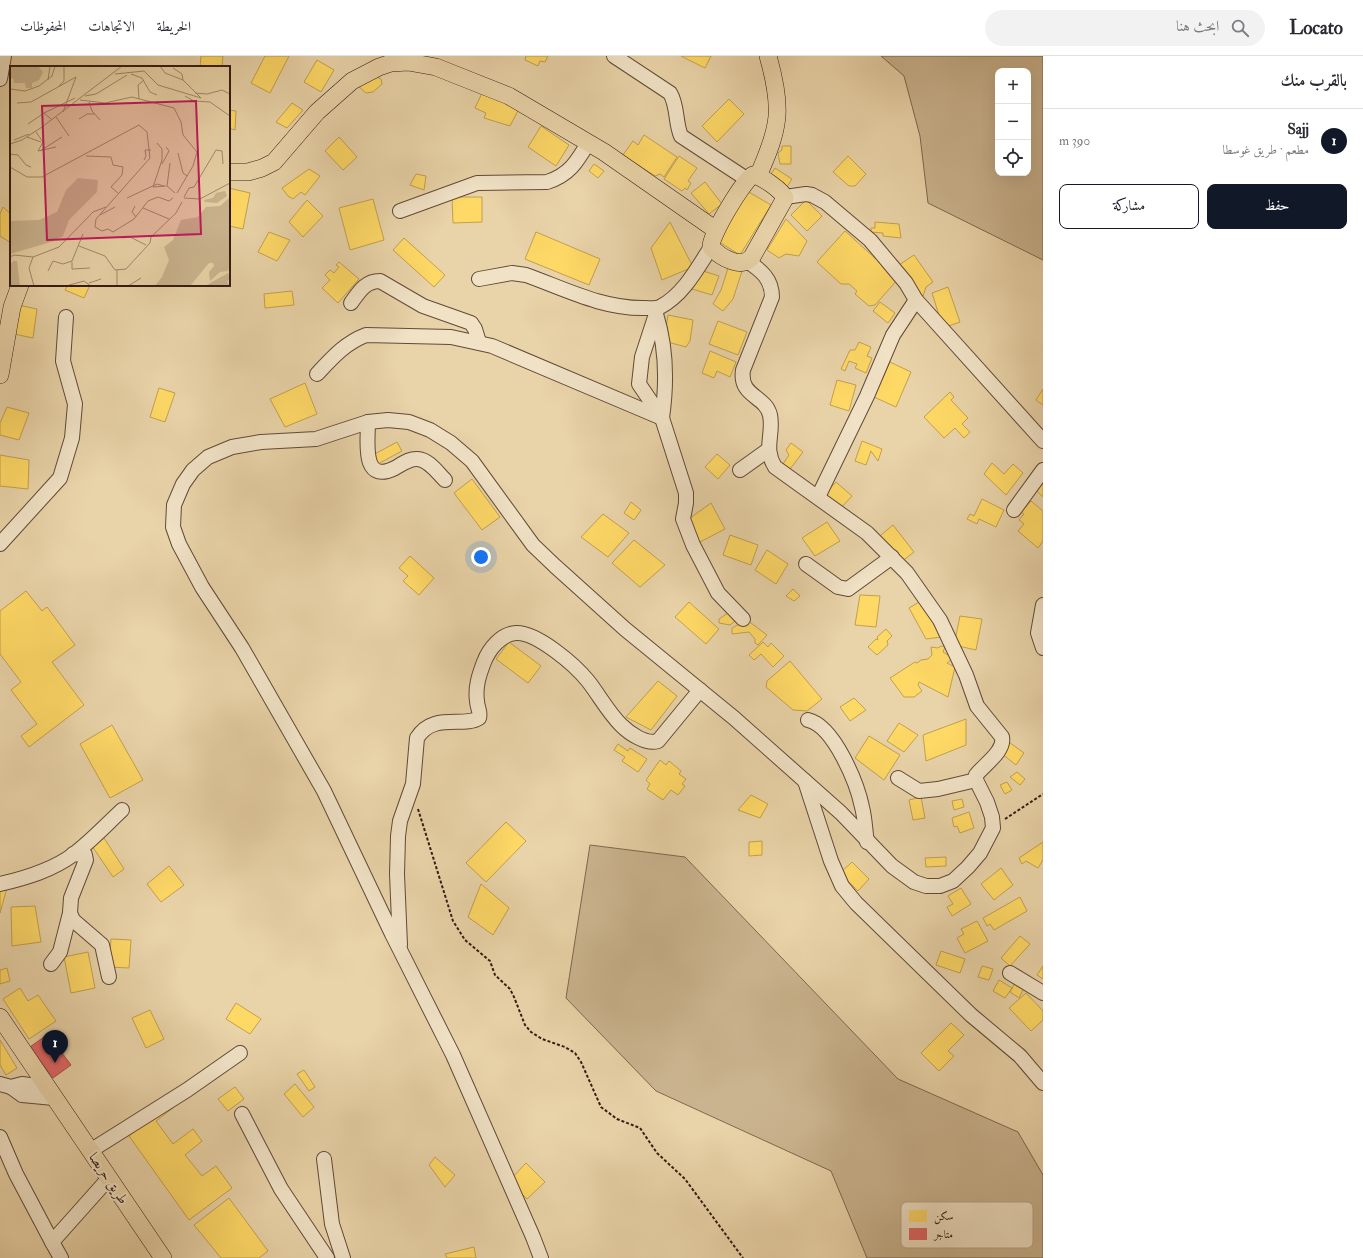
<!DOCTYPE html>
<html lang="ar">
<meta charset="utf-8">
<style>
:root{--surface:#fff;--page:#f2f2f3;--text:#2b2b33;--muted:#7c7c81;--line:#e1e1e2;--accent:#111827}
body{margin:0;font-family:"IM FELL Double Pica",Amiri,serif;background:var(--page);color:var(--text);direction:rtl}
.controls{position:absolute;right:12px;top:12px;display:grid;overflow:hidden;border-radius:8px;box-shadow:0 4px 16px #0002}
.controls button{width:36px;height:36px;display:grid;place-items:center;padding:0;border:0;border-bottom:1px solid var(--line);background:var(--surface);color:var(--text);font:20px sans-serif}
.you{position:absolute;left:481px;top:501px;width:14px;height:14px;margin:-10px;border:3px solid #fff;border-radius:50%;background:#1a73e8;box-shadow:0 0 0 6px #1a73e833}
.badge{display:grid;place-items:center;width:26px;height:26px;border-radius:50%;background:var(--accent);color:#fff;font-size:13px;font-weight:700}
.pin{position:absolute;translate:-50% -33px;filter:drop-shadow(0 1px 2px #0008)}
.pin::after{content:'';position:absolute;top:21px;width:14px;height:12px;background:inherit;clip-path:polygon(0 0,100% 0,50% 100%)}
.list{margin:0;padding:0;list-style:none}
h2{display:flex;justify-content:space-between;align-items:center;height:52px;margin:0;padding:0 16px;font-size:17px}
h2 small{font-size:13px;font-weight:400;color:var(--muted)}
.list li{display:grid;grid-template-columns:26px 1fr auto;gap:12px;align-items:center;box-sizing:border-box;height:64px;padding:0 16px;border-top:1px solid var(--line)}
.list b{display:block;font-size:15px;white-space:nowrap}
.list p{margin:0;font-size:13px;white-space:nowrap;color:var(--muted)}
.list em{font-size:13px;font-style:normal;color:var(--muted)}
.actions{display:flex;gap:8px;padding:12px 16px}
.actions a{flex:1;padding:9px 0;border:1px solid var(--accent);border-radius:8px;text-align:center;font-size:14px;color:var(--accent)}
.actions .main{background:var(--accent);color:#fff}
.icon{flex:none;width:22px;height:22px;fill:none;stroke:currentColor;stroke-width:2;stroke-linecap:round;stroke-linejoin:round}
.map{position:relative;flex:none;width:1043px;height:1202px;overflow:hidden;direction:ltr}
header{display:flex;align-items:center;gap:24px;box-sizing:border-box;height:56px;padding:0 20px;background:var(--surface);border-bottom:1px solid var(--line)}
header strong{font-size:19px}
nav{display:flex;gap:22px;margin-inline-start:auto;font-size:14px}
.search{width:280px;height:36px;background:var(--page);display:flex;align-items:center;gap:10px;box-sizing:border-box;padding:0 14px;border-radius:22px;color:var(--muted);font-size:15px}
main{display:flex}
aside{flex:1;background:var(--surface)}
.map>svg:first-child{display:block}
.green{fill:#cab48f;stroke:#7e6851;fill-rule:evenodd}
.homes{fill:#ffd966;stroke:#c2a04d}
.shops{fill:#e06666;stroke:#ac504d}
.lines{fill:none;stroke-linecap:round;stroke-linejoin:round}
.minor-casing{stroke:#604a38;stroke-width:16}
.major-casing{stroke:#331c13;stroke-width:18}
.path{stroke:#331c13;stroke-width:2;stroke-dasharray:3 2;stroke-linecap:butt}
.minor{stroke:#f1e2c6;stroke-width:14}
.major{stroke:#e9d3a8;stroke-width:17}
.labels{text-anchor:middle;stroke-width:4;stroke-linejoin:round;paint-order:stroke}
.street-label{font-size:14px;fill:#331c13;stroke:#f1e2c6}
.inset-road{fill:none;stroke:#a08a6c;stroke-width:1}
.view{fill:#c2185b;fill-opacity:0.15;stroke:#c2185b;stroke-width:2}
.inset-edge{fill:none;stroke:#331c13;stroke-width:2}
.key{fill:#f1e2c6;stroke:#b8a790;stroke-width:1}
.key-label{font-size:11px;fill:#331c13}
</style>
<header>
<strong>Locato</strong>
<div class="search"><svg class="icon" aria-label="search" viewBox="0 0 24 24"><circle cx="10" cy="10" r="6"/><path d="M15 15l6 6"/></svg>ابحث هنا</div>
<nav><a>الخريطة</a><a>الاتجاهات</a><a>المحفوظات</a></nav>
</header>
<main>
<aside>
<h2>بالقرب منك<small></small></h2>
<ul class="list">
<li><span class="badge">1</span><div><b>Sajj</b><p>مطعم · طريق غوسطا</p></div><em>390 m</em></li>
</ul>
<div class="actions"><a class="main">حفظ</a><a>مشاركة</a></div>
</aside>
<div class="map">
<svg width="1043" height="1202" viewBox="0 0 1043 1202">
<rect width="100%" height="100%" fill="#e9d3a8"/>
<filter id="stains"><feTurbulence type="fractalNoise" baseFrequency=".005" numOctaves="4"/><feColorMatrix values="0 0 0 0 .2 0 0 0 0 .09 0 0 0 0 .02 0 0 0 .5 -.17"/></filter>
<radialGradient id="worn" r=".72"><stop offset=".6" stop-color="#630" stop-opacity="0"/><stop offset="1" stop-color="#630" stop-opacity=".3"/></radialGradient>
<!-- green -->
<g class="green">
<path d="M881 0H1043V204L928 147 920 80 904 20ZM998 15H1028V117H998Z"/>
<path d="M590 789 685 801 898 1023 1018 1076 1043 1119V1202H867L831 1115 656 1035 566 942Z"/>
</g>
<!-- homes -->
<g class="homes">
<path d="M201 0H223L222 11H200Z"/>
<path d="M265 0H289L270 37 251 27Z"/>
<path d="M526 0H548L545 6 540 5 538 10 525 4Z"/>
<path d="M681 0H711L705 12Z"/>
<path d="M317 4 334 14 321 36 304 26Z"/>
<path d="M375 20 381 23 382 28 373 36 366 37 357 29Z"/>
<path d="M483 35 520 51 510 70 484 62 486 57 475 52Z"/>
<path d="M729 43 744 58 717 86 702 70Z"/>
<path d="M292 47 303 54 287 72 276 66Z"/>
<path d="M229 54 236 55 235 74 229 72Z"/>
<path d="M541 70 569 89 556 110 528 91Z"/>
<path d="M644 79 677 101 664 121 660 118 655 120 623 99 633 85 638 89Z"/>
<path d="M339 81 357 101 343 114 325 95Z"/>
<path d="M782 90H791V108H780L778 97 782 94Z"/>
<path d="M679 100 697 112 688 125 691 127 687 134 685 132 682 135 664 123Z"/>
<path d="M848 100 866 118 855 130H849L833 116Z"/>
<path d="M594 108 604 115 598 122 589 115Z"/>
<path d="M775 112 792 123 785 134 768 123Z"/>
<path d="M309 113 320 120 305 139 301 136 293 143 288 140 282 132Z"/>
<path d="M416 118 426 120 424 134 410 129Z"/>
<path d="M705 126 722 148 709 158 691 137Z"/>
<path d="M229 132 250 137 243 173 229 170Z"/>
<path d="M747 135 771 149 740 199 716 184Z"/>
<path d="M452 141H482V166L453 167Z"/>
<path d="M373 143 384 184 350 194 339 152Z"/>
<path d="M307 144 323 160 303 181 289 166Z"/>
<path d="M806 144 822 160 807 175 791 159Z"/>
<path d="M3 151 11 158V187L0 180V158Z"/>
<path d="M786 163 807 185 799 200 786 198 779 202 767 194Z"/>
<path d="M670 166 693 211 662 224 651 192Z"/>
<path d="M875 166 899 168 901 182 883 180V177L871 176V172H875Z"/>
<path d="M845 175 898 223 875 249 869 250 855 238 857 235 849 228H841L817 206Z"/>
<path d="M269 176 290 184 277 205 258 196Z"/>
<path d="M536 176 600 203 589 229 525 203Z"/>
<path d="M404 182 445 219 434 231 393 194Z"/>
<path d="M914 199 933 226 926 231 923 240 915 239 896 211Z"/>
<path d="M339 206 359 223 338 247 322 232 330 224 325 219 330 214 334 217 339 211 336 209Z"/>
<path d="M728 212 742 215 733 243 723 255 713 248 721 234Z"/>
<path d="M700 214 719 220 712 239 689 232Z"/>
<path d="M68 229H90L84 242 65 234Z"/>
<path d="M948 231 960 266 943 272 932 237Z"/>
<path d="M292 235 294 249 265 252 264 238Z"/>
<path d="M880 246 895 257 888 267 873 255Z"/>
<path d="M18 249 37 253 33 282 14 278Z"/>
<path d="M668 259 693 264 690 285 686 291 664 285Z"/>
<path d="M718 265 747 276 738 299 709 288Z"/>
<path d="M859 286 871 291 867 300 872 302 866 317 855 312 857 308 849 305 845 315 841 313 850 294H855Z"/>
<path d="M710 295 736 306 730 321 717 315 714 322 702 317Z"/>
<path d="M890 306 911 316 896 351 874 341Z"/>
<path d="M837 324 856 329 849 355 830 349Z"/>
<path d="M305 327 317 358 285 371 270 343Z"/>
<path d="M159 332 175 337 165 366 150 361Z"/>
<path d="M1043 333V349L1036 344Z"/>
<path d="M950 336 954 341 951 344 968 362 962 368 970 376 964 382 955 372 944 382 924 361Z"/>
<path d="M7 351 29 357 19 384 0 379V367Z"/>
<path d="M862 385 882 393 878 405 871 395 866 409 855 405Z"/>
<path d="M397 386 402 395 376 409 371 400Z"/>
<path d="M791 387 803 396 787 417 781 411 789 399 786 394Z"/>
<path d="M717 398 730 409 718 423 705 411Z"/>
<path d="M0 399 29 404 28 433 0 430Z"/>
<path d="M992 407 1004 418 1013 408 1023 417 1006 439 984 418Z"/>
<path d="M472 423 500 461 482 474 454 437Z"/>
<path d="M836 426 852 440 840 453 825 438Z"/>
<path d="M1043 427V441L1037 435Z"/>
<path d="M982 443 1004 454 996 471 979 463 977 468 967 463 970 458 974 460Z"/>
<path d="M1031 445 1043 455V485L1038 492 1018 475 1024 468 1019 464 1024 458 1021 456Z"/>
<path d="M631 446 641 454 634 464 624 457Z"/>
<path d="M711 447 725 473 696 488 686 465Z"/>
<path d="M603 458 629 477 608 501 581 481Z"/>
<path d="M827 466 840 485 815 500 802 482Z"/>
<path d="M893 469 914 496 901 506 880 480Z"/>
<path d="M730 479 758 489 751 509 723 499Z"/>
<path d="M634 484 665 509 640 531 612 507Z"/>
<path d="M767 494 788 508 776 528 755 514Z"/>
<path d="M410 500 434 522 419 539 403 525 408 520 399 512Z"/>
<path d="M793 533 800 540 794 545 786 540Z"/>
<path d="M26 535 42 555 47 551 75 589 52 606 84 649 29 691 21 680 37 668 11 634 21 626 0 598V555Z"/>
<path d="M860 539 880 540 876 571 855 569Z"/>
<path d="M921 545 941 581 926 583 909 552Z"/>
<path d="M689 546 719 573 706 588 675 561Z"/>
<path d="M728 557 735 565 730 569 719 567V563Z"/>
<path d="M960 560 982 563 976 594 954 589Z"/>
<path d="M747 564 767 579 758 589 755 587V583L749 576 732 578V572Z"/>
<path d="M886 573 892 580 887 585 888 589 877 599 868 591 876 583 878 584 877 581Z"/>
<path d="M509 586 541 610 528 627 496 603Z"/>
<path d="M763 586 768 591 771 587 784 600 773 611 761 598 754 604 749 599Z"/>
<path d="M941 590 945 591 943 596 953 602 947 607 955 611 948 641 919 626 918 629 922 635 914 641H904L890 622 915 606 917 607 921 604 928 603 932 599 931 591 938 592Z"/>
<path d="M790 605 822 643 807 655 793 654 766 631 767 625Z"/>
<path d="M658 625 677 640 651 674 626 661Z"/>
<path d="M854 642 866 654 850 665 840 651Z"/>
<path d="M966 663V689L926 705 923 679Z"/>
<path d="M899 667 918 679 904 696 887 685Z"/>
<path d="M112 669 143 724 110 742 80 688Z"/>
<path d="M869 680 900 699 884 724 855 702Z"/>
<path d="M1006 684 1024 697 1016 709 1001 697Z"/>
<path d="M618 688 628 695 630 692 647 703 638 716 622 705 625 701 614 694Z"/>
<path d="M660 704 666 709 669 705 681 715 679 718 686 723 682 728 685 730 678 739 671 734 663 744 647 733 650 728 646 724Z"/>
<path d="M1017 716 1025 723 1020 729 1010 721Z"/>
<path d="M1007 726 1012 734 1005 738 1000 729Z"/>
<path d="M751 739 768 748 760 762 738 754Z"/>
<path d="M921 741 925 762 913 764 909 744Z"/>
<path d="M962 743 964 751 954 754 952 745Z"/>
<path d="M969 756 974 772 960 777 957 770 954 771 952 762Z"/>
<path d="M506 766 526 785 486 826 466 807Z"/>
<path d="M104 782 124 813 113 821 92 790Z"/>
<path d="M762 785V799L749 800V786Z"/>
<path d="M1043 786V804L1038 812 1026 805 1022 808 1019 802Z"/>
<path d="M946 801V810L926 811 925 802Z"/>
<path d="M852 806 869 823 858 835 840 817Z"/>
<path d="M169 810 184 829 161 846 147 828Z"/>
<path d="M1001 812 1013 829 994 844 981 828Z"/>
<path d="M481 828 509 852 493 879 468 861Z"/>
<path d="M7 832 0 857V834Z"/>
<path d="M961 832 971 848 952 860 947 851 953 848 948 840Z"/>
<path d="M1020 841 1027 855 994 874 990 868 987 870 983 862Z"/>
<path d="M35 850 41 886 12 890 11 851Z"/>
<path d="M977 865 988 885 965 897 957 882 964 878 961 873Z"/>
<path d="M1020 880 1030 888 1010 910 1001 902Z"/>
<path d="M111 883 131 884 129 912 109 911Z"/>
<path d="M941 895 965 903 960 917 936 909Z"/>
<path d="M88 896 95 932 71 937 64 901Z"/>
<path d="M982 910 993 913 989 924 978 921Z"/>
<path d="M1043 910V923L1037 919Z"/>
<path d="M7 912 10 925 0 928V914Z"/>
<path d="M999 924 1012 932 1005 942 993 935Z"/>
<path d="M1015 927 1024 932 1019 942 1010 936Z"/>
<path d="M20 932 28 945 38 939 56 965 29 983 3 943Z"/>
<path d="M1026 937 1043 955V964L1031 975 1009 952Z"/>
<path d="M236 947 261 963 250 978 226 963Z"/>
<path d="M150 954 164 983 146 992 132 962Z"/>
<path d="M951 967 964 979 948 995 954 1000 939 1015 921 997Z"/>
<path d="M0 984 17 1012 6 1019 0 1009Z"/>
<path d="M304 1014 315 1031 309 1035 297 1018Z"/>
<path d="M295 1028 314 1051 303 1061 284 1038Z"/>
<path d="M235 1031 244 1043 228 1055 218 1043Z"/>
<path d="M169 1047 173 1052 156 1065 173 1088 193 1073 202 1085 185 1099 202 1120 216 1110 232 1132 189 1164 129 1080Z"/>
<path d="M435 1101 455 1119 445 1131 429 1109Z"/>
<path d="M526 1107 545 1126 527 1143 509 1125Z"/>
<path d="M229 1142 268 1195 259 1202H221L194 1169Z"/>
<path d="M474 1191 476 1202H447L445 1198Z"/>
</g>
<!-- shops -->
<path class="shops" d="M48 978 71 1009 53 1022 30 991Z"/>
<g class="lines">
<!-- minor casing -->
<g class="minor-casing">
<g id="minor">
<path d="M614 0 670 37C678 50 675 66 681 80L748 124"/>
<path d="M0 23 4 0"/>
<path d="M785 141 806 138 812 139 825 146 870 184 906 227 916 244 1043 385"/>
<path d="M400 155 477 127 547 126C569 119 577 106 588 87"/>
<path d="M479 223 512 217 526 219C565 233 603 253 645 252 650 252 656 253 660 251 683 239 697 213 711 191"/>
<path d="M351 247C359 236 365 225 380 225L423 250 471 267 475 273 479 286"/>
<path d="M656 258 642 301 639 328 662 362 686 437V447L683 463 693 489 718 537 743 563"/>
<path d="M317 318C332 302 345 287 366 279L451 281 492 290 662 362C667 327 667 293 656 258"/>
<path d="M368 366C368 385 361 429 395 412 402 408 410 402 418 403 429 404 437 416 445 424"/>
<path d="M740 414 768 394"/>
<path d="M818 441 867 340 893 279 916 244"/>
<path d="M1014 454 1043 414"/>
<path d="M0 488 60 422 72 382 75 348 63 305 66 261"/>
<path d="M806 508 838 531 848 533 892 501"/>
<path d="M1043 549 1038 577 1043 592"/>
<path d="M808 664C834 670 857 727 862 751 865 762 865 774 867 786"/>
<path d="M898 722 919 735 938 733 976 724"/>
<path d="M805 725 831 805 842 830 856 847 971 959 1020 1000 1043 1027"/>
<path d="M73 798 85 799 86 804 71 842 70 857 73 864 102 889 109 921"/>
<path d="M0 828C26 822 53 814 74 798 91 785 106 769 122 754"/>
<path d="M400 889 397 818 398 780 400 765 413 728 417 682C433 656 463 672 479 662 481 656 477 651 477 645 475 631 479 619 484 606 489 593 501 578 516 577 537 576 575 609 588 625 599 639 608 656 621 669 629 677 646 689 658 685L700 634"/>
<path d="M51 908 60 896 70 857"/>
<path d="M1010 917 1043 937"/>
<path d="M0 1028 11 1031 22 1028 46 1031"/>
<path d="M11 1031 22 1039 54 1042"/>
<path d="M242 1058 281 1133 327 1202"/>
<path d="M0 1081 16 1118 52 1186 109 1122"/>
<path d="M90 1095 187 1034 240 997"/>
<path d="M324 1103 332 1168 343 1202"/>
<path d="M52 1186 61 1202"/>
<path d="M541 1202 533 1181 453 999 392 878 324 735 242 592 202 531 179 488 173 471 174 449 183 428 193 414 208 401 232 391 261 386 316 383 368 366 388 364 409 366 430 374 451 387 472 405 533 489 555 510 625 573 734 662 841 757 892 810 914 826 926 830H940L953 825 968 811 980 797 993 772 992 761 987 746 976 724V719C985 708 1005 695 1002 681L977 650 966 619 940 564 907 517 867 477 775 411C763 392 774 378 770 359 765 339 739 341 743 314L772 241C772 223 761 214 747 205"/>
</g>
</g>
<!-- major casing -->
<g class="major-casing">
<g id="major">
<path d="M229 116H248L262 112 274 106 317 56 352 25 379 11 391 7 408 6 436 11 509 40 604 96 716 174"/>
<path d="M753 119C760 119 783 135 785 142L752 201C741 214 720 201 711 191 710 180 743 125 753 119Z"/>
<path d="M758 120C780 71 783 53 768 0"/>
<path d="M0 319 12 251 20 229"/>
<path d="M0 961 163 1202"/>
</g>
</g>
<!-- path -->
<g class="path">
<path d="M418 753 453 865 465 884 490 905 495 919 510 933 514 941 525 969 531 976 542 983 565 991 575 997 581 1006 601 1051 617 1063 640 1072 657 1097 685 1123 743 1202"/>
<path d="M1005 763 1043 738"/>
</g>
<!-- minor -->
<use href="#minor" class="minor"/>
<!-- major -->
<use href="#major" class="major"/>
</g>
<g class="labels">
<!-- street labels -->
<g class="street-label">
<text transform="translate(109 1122) rotate(56)" y="5">طريق حريصا</text>
</g>
</g>
<!-- overview -->
<g transform="translate(10 10)">
<rect width="220" height="220" fill="#e9d3a8"/>
<path d="M0 0H28L33 6 29 14 22 17V22H16L15 17H4L3 12 0 13ZM68 112 88 114 87 126 59 154 53 170 44 175 0 188V155L29 154 47 146 56 124ZM215 125 217 130 207 137 195 136 194 134 203 132 206 127ZM219 132 220 198 218 205 210 206 200 215 199 206 204 200 203 197H199L180 220H145L152 211 159 194 154 181 163 174 171 154 188 151 196 141 210 140ZM3 195H7L10 220H0V199ZM218 207 220 212 217 216 220 220H195Z" fill="#cab48f"/>
<path class="inset-road" d="M163 2 172 8 173 14M105 8 134 5 148 19 191 32 173 14 155 7 150 0M121 8 132 12 140 26 147 29M38 14 40 0M49 20 54 15V0M0 23 15 25 29 20 42 10 45 0M185 27 197 28 212 24 220 28M75 30 86 28 117 9M175 30 184 35 200 36 220 50M129 33 128 19 134 14M70 34 95 37 122 31 164 42 171 56 173 69 187 86 183 100 167 127M79 36 82 45 90 54M7 37 21 36 66 11 53 46M46 51 59 70M69 53 77 48H84M42 54 34 47 65 32M18 58 34 47M26 66 33 76 28 85 46 81M17 71 31 76M4 74 19 68M147 77 152 83V94L143 121 156 120M0 78 12 74 32 61 112 0M30 85 52 71M168 87 173 107 177 110M0 88 8 89 16 99 21 101M76 90 101 91 103 99 113 101 112 109 101 121 108 127M134 94 136 90 135 84H141M160 97 157 120 165 127M152 98 159 85 156 81M0 101 17 111H32L129 59 137 66 140 92 86 153 85 161 92 165 98 163 103 166 124 153 138 135 148 131 159 135 163 132M174 131 179 122 184 121 206 84 212 85 213 98M117 132 147 118 154 120M174 132 190 133 220 117M125 140 122 146 126 151M133 142 159 153M90 149 105 141M113 172 120 171 136 179M69 180 95 190 105 204 116 203 140 177 141 171 166 147 172 136M0 191 4 189 23 191M62 196V203L80 202M107 204V220M38 205 43 195 53 198 62 195 73 168M79 217 91 213M24 220 19 202 23 191 49 181 83 146 96 141M56 220 74 215 81 220M118 220 131 212"/>
<path class="view" d="M186 35 191 168 37 174 32 40Z"/>
<rect width="220" height="220" class="inset-edge"/>
</g>
<!-- legend -->
<rect x="901" y="1146" width="132" height="46" rx="6" class="key"/>
<rect x="909" y="1154" width="18" height="12" fill="#ffd966"/>
<rect x="909" y="1172" width="18" height="12" fill="#e06666"/>
<g class="key-label">
<text x="934" y="1164">سكن</text>
<text x="934" y="1182">متاجر</text>
</g>
<rect width="100%" height="100%" filter="url(#stains)"/>
<rect width="100%" height="100%" fill="url(#worn)"/>
</svg>
<div class="controls">
<button>+</button>
<button>−</button>
<button><svg class="icon" aria-label="locate" viewBox="0 0 24 24"><circle cx="12" cy="12" r="6"/><path d="M12 2v4M12 18v4M2 12h4M18 12h4"/></svg></button>
</div>
<div class="you"></div>
<div class="pin badge" style="left:55px;top:1007px">1</div>
</div>
</main>
